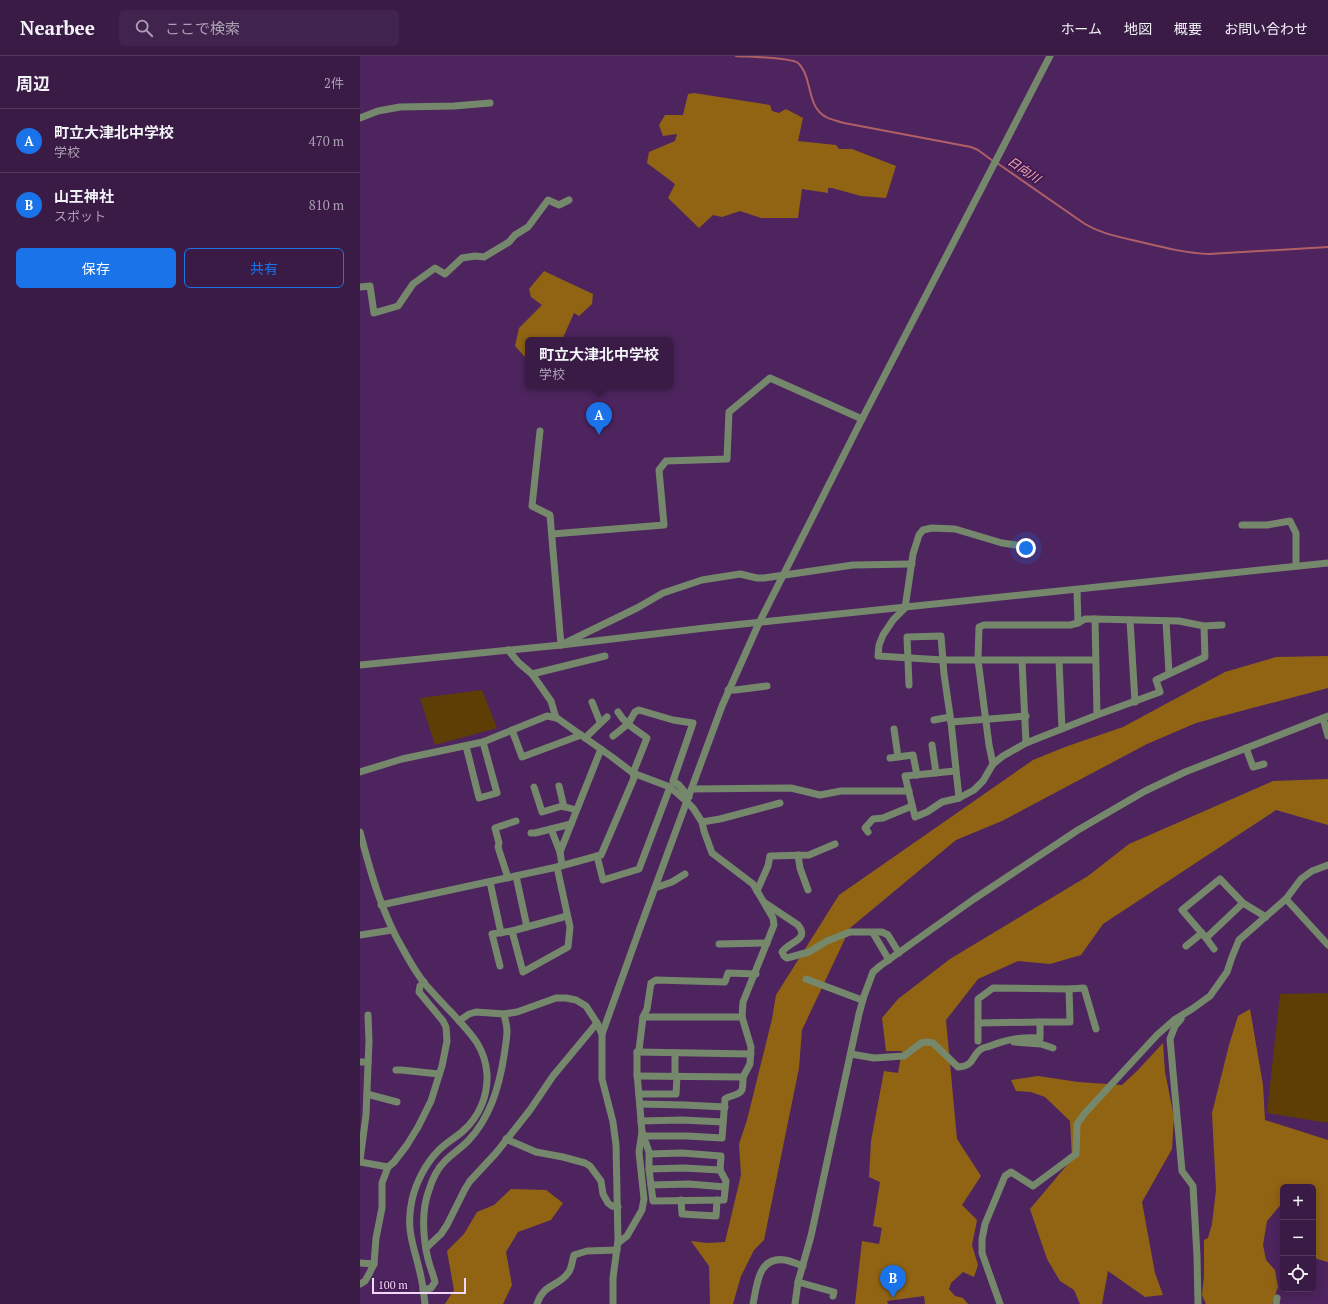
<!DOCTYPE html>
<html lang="ja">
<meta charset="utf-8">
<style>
:root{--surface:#3a1b46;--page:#41244d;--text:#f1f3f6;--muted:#aba1b3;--line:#54395f;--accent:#1a73e8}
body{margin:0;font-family:"PT Serif","Noto Sans JP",serif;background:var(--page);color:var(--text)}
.controls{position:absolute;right:12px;bottom:12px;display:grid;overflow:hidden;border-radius:6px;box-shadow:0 2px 10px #0003}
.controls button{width:36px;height:36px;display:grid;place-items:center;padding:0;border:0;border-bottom:1px solid var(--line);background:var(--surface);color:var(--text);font:20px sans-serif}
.scale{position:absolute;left:12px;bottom:10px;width:94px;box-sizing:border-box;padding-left:4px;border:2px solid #f1d8fb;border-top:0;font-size:11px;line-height:14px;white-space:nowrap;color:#f1d8fb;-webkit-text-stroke:3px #431952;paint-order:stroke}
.you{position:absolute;left:666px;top:492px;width:14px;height:14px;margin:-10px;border:3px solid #fff;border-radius:50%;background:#1a73e8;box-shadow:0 0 0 6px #1a73e833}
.badge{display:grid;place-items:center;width:26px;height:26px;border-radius:50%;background:var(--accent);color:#fff;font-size:13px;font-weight:700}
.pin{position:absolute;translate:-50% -33px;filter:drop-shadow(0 1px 2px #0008)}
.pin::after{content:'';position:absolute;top:21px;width:14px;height:12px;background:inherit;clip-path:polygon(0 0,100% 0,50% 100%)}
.popup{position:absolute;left:165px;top:281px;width:148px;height:52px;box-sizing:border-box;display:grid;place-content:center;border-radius:6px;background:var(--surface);filter:drop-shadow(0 1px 3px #0005);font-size:13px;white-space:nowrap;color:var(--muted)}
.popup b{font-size:15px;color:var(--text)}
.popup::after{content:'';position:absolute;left:50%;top:100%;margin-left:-8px;border:8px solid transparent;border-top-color:var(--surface)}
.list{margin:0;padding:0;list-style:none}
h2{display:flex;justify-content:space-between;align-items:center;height:52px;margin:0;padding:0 16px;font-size:17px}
h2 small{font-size:13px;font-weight:400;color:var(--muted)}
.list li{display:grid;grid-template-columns:26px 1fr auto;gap:12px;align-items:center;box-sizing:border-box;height:64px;padding:0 16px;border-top:1px solid var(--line)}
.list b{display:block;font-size:15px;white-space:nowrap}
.list p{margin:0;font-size:13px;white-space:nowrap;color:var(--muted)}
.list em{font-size:13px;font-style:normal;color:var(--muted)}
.actions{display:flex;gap:8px;padding:12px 16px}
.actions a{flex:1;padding:9px 0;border:1px solid var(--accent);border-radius:6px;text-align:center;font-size:14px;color:var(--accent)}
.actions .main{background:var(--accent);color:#fff}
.icon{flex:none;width:22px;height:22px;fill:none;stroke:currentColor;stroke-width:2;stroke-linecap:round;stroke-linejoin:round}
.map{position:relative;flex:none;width:968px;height:1248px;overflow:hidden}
header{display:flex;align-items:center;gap:24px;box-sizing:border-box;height:56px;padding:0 20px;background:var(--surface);border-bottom:1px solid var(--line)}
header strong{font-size:19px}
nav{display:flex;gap:22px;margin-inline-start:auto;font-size:14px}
.search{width:280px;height:36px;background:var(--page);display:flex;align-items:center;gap:10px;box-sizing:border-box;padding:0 14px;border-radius:6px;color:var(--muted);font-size:15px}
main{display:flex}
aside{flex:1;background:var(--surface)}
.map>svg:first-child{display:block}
.green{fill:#5e3e04}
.forest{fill:#916414}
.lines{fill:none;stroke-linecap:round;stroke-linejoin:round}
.stream{stroke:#b15f66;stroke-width:2}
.minor{stroke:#75886c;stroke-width:7}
.labels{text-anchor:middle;stroke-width:3.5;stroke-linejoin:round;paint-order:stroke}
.water-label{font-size:12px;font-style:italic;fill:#f7b1b5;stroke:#431952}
</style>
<header>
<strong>Nearbee</strong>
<div class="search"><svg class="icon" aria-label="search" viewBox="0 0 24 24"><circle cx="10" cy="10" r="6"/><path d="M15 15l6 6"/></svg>ここで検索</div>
<nav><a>ホーム</a><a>地図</a><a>概要</a><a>お問い合わせ</a></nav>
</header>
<main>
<aside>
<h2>周辺<small>2件</small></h2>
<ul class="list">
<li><span class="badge">A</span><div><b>町立大津北中学校</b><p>学校</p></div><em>470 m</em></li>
<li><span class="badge">B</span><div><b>山王神社</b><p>スポット</p></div><em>810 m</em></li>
</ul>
<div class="actions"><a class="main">保存</a><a>共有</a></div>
</aside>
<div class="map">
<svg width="968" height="1248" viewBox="0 0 968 1248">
<rect width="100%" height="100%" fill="#4d245e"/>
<!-- green -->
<g class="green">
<path d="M122 634 137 672 75 689 60 642Z"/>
<path d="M968 937V1067L907 1057 920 938Z"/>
</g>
<!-- forest -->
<g class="forest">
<path d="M334 37 410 49 412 55 419 57 426 53 443 62 438 85 476 89 479 93H492L536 110 526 142 501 140 472 132H468V137L442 133 438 162H401L380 155 362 161 353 159 339 172 308 142 315 128 287 107 289 96 315 85 317 78 303 80 299 69 305 59H323L328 38Z"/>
<path d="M184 215 233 238 232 248 219 260 214 257 202 284H168V301L164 300 155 290 159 272 182 249 171 241 169 233Z"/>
<path d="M968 600V632L836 667 787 688 642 765 596 784 490 872 442 974 439 1012 404 1184 394 1194 381 1220 373 1248H350L349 1210 331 1185 347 1187 365 1186 381 1119 379 1088 387 1064 412 963 416 939 479 839 673 704 705 691 763 671 865 616 916 601Z"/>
<path d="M968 723V769L916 754 743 868 721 899 690 908 658 905 618 923 586 964 597 1083 621 1120 602 1149 617 1164 612 1189 618 1209 614 1221 603 1216 591 1227 589 1233 595 1240 603 1242 608 1248H565L564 1240 527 1245 528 1248H495L502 1185 519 1188 522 1172 513 1170 520 1126 509 1121 511 1085 524 1015 538 1017 542 995H526L522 962 538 943 590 903 728 820 769 788 913 725Z"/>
<path d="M890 953 903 1029 905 1064 968 1084V1206L954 1202 953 1200V1131H923V1146L907 1165 903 1189 906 1204 915 1214 918 1231 912 1248H846L842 1239 844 1220V1184L848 1182 852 1168 856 1134 852 1057 869 989 878 960Z"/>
<path d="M803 987 805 1016 814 1061 812 1093 782 1146 795 1217 803 1239 785 1241 748 1215 742 1248H720L714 1234 700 1225 687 1203 670 1153 712 1103 710 1065 685 1041 671 1036 656 1035 651 1024 678 1020 718 1026 762 1029 778 1014Z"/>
<path d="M151 1133 186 1134 203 1147 191 1164 158 1176 146 1196 152 1229 143 1248H85L94 1234 87 1195 104 1178 117 1156 134 1149Z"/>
</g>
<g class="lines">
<!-- stream -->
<g class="stream">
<path d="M376 0C388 1 430 1 438 7 453 21 446 51 466 61 471 64 479 65 484 67L611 91 618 94 633 105"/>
<path d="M637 107 725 168C740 177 756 180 772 184 798 190 823 197 849 198L968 191"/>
</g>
<!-- minor -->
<g class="minor">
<path d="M0 62 18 55 40 51 94 50 130 47"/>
<path d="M0 231 10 230 14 257 38 250 53 228 75 212 85 218 102 202 115 200 124 201 149 186 155 179 168 171 188 144 199 149 209 144"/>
<path d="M180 375 172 450 190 459 201 589 277 552 303 537 342 524 380 518 397 522H404L493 509 552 508"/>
<path d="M882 469H907L930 465 936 477V510"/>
<path d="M192 478 304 469 299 414 306 405 367 403 369 356 410 322 502 363"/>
<path d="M656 489 642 487 595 473 572 472 563 474 559 479 553 498 545 552 533 564 523 579 519 589 518 600 583 604H735"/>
<path d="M717 534 718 567 725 563H735"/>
<path d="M770 564 775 646"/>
<path d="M806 565 809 617"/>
<path d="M844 570 862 569"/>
<path d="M148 594 159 607 172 618 191 645 196 662"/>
<path d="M662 605 666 687"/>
<path d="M699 605 702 673"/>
<path d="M0 609 201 589 345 572 968 507"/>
<path d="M172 618 245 600"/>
<path d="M549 629 547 581 581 580 584 618 591 666 599 742"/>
<path d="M368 634H375L407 630"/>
<path d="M232 646 240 666"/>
<path d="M963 662 968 680"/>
<path d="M574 664 590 661"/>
<path d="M591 666 666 660"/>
<path d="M534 673 538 701"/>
<path d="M152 674 162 701 221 679"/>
<path d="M253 680 268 668 275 656 279 654 313 664 333 667 313 725 319 729 329 741"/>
<path d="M225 682 247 661"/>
<path d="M572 689 576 717"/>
<path d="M106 690 119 742 137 737 123 686"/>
<path d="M886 692 893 711 904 708"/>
<path d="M530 702 553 699 557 719"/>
<path d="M633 708 629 689 618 604 619 571 624 569H710L718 567"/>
<path d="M595 715 545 720 555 761 567 756 582 746 599 742 614 734 623 725 633 708 643 700 666 687 737 659 800 636 796 624 845 601 844 570 819 565 735 563 737 659"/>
<path d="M0 716 42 703 123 686 187 660 197 662 252 701 273 717 310 731 327 746 333 752 342 766 344 775 352 797 393 828 413 862 414 869 383 946 382 961 391 991 390 1008 383 1021"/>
<path d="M199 730 204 751"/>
<path d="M174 731 182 756 202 750 216 754"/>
<path d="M332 733 431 732 460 739 481 735H549"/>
<path d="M342 766 360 763 420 747"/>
<path d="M191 773 200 796"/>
<path d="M0 776C11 818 22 858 44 895 50 906 57 918 65 928 74 938 83 948 92 957 110 977 125 990 127 1018 128 1040 119 1061 103 1075 95 1082 86 1087 79 1094 66 1107 56 1126 52 1144 45 1175 55 1192 61 1221 63 1230 64 1239 65 1248"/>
<path d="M508 776 505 772 513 763 523 762 552 750"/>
<path d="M171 777H175L211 768"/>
<path d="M438 799 440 812 448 834"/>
<path d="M237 800 243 824 279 813 310 731"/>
<path d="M202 809 200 796 241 693"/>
<path d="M156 820 167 871"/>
<path d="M148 822 138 791 139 787 135 772 156 765"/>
<path d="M130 826 141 877"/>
<path d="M295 832 312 826 325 818"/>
<path d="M397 835 408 810 410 800 449 799 475 788"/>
<path d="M926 843 968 889"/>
<path d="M405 847 438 869C450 884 430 885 422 896L424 900 427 902 449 896 467 885 490 876H522L528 879 539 897"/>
<path d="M883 847 846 882 822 854 860 823 883 847 906 861"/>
<path d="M21 849 197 811 241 799 274 722 273 717 287 682C276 674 265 668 258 656"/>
<path d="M152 875 207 860"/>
<path d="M513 877 529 904"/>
<path d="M0 879 32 874"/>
<path d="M846 882 854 893"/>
<path d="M359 888 407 887"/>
<path d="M826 890 842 877"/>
<path d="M140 910 132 878 152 875 163 916 208 891 210 871 197 811"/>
<path d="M446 923 502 944"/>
<path d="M709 933 724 932 736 973"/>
<path d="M283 961H382"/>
<path d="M821 963 815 970 810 983 822 1115 833 1130 837 1200 838 1248"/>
<path d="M99 965 109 958 116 956 144 958 157 956 196 942H206L216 944 226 950 237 967 242 978V1023L253 1066 256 1089 258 1185 253 1222V1248"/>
<path d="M618 967 680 966"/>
<path d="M242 978 280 872 362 650 399 567 502 363 690 0"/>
<path d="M654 986 681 988 693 992"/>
<path d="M277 996 391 998"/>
<path d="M315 997V1020"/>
<path d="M491 998 514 1002 544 1000 561 987 567 986 573 987 598 1011C615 1010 611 1000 621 993 624 991 628 991 630 990 648 983 661 981 680 982V966H710L709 933 633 932 618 943V985"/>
<path d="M0 1006H8"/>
<path d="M36 1014H41L79 1018"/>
<path d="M277 1020 383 1021C383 1025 383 1030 382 1034 379 1040 370 1039 365 1043L362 1082 327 1080H285"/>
<path d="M7 1038 37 1046"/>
<path d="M279 1038H316L317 1020"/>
<path d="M280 1048 325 1049 365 1051"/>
<path d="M281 1065 322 1064 363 1066"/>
<path d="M146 1083 176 1096 203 1101 225 1107 230 1110 241 1125 243 1138 248 1147 252 1150 258 1151"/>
<path d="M289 1098 322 1097 361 1100 360 1114 366 1125 364 1144 293 1145 289 1113V1096L282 1076 277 1017V996L279 994 283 961 287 953 291 927 296 924 365 926 368 917 396 918"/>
<path d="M0 1104 6 1059 9 985 8 959"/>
<path d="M0 1106 28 1111"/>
<path d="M289 1113 324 1112 360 1114"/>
<path d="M291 1129 329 1128 365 1131"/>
<path d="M321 1144 322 1158 356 1160 357 1144"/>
<path d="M258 1187 267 1180 282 1154 284 1143 279 1096 282 1076"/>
<path d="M66 1192 81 1178 87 1169 105 1133 110 1125 136 1097 170 1054 193 1020 237 967"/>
<path d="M0 1207 14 1208"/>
<path d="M438 1226 474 1236 473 1240"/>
<path d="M0 1228 5 1225 9 1218 14 1208 16 1182 22 1152V1127L28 1111 34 1106 47 1089 58 1071 71 1045 82 1010 87 985 86 971 83 965 59 936 60 930 64 926"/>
<path d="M63 1234 71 1232 75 1226C73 1218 70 1211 68 1203 63 1182 61 1155 69 1134 72 1124 78 1112 85 1105 92 1098 101 1092 108 1085 130 1062 139 1031 144 1000 145 992 147 983 147 975 147 970 145 963 144 958"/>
<path d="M177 1248C184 1227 198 1231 208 1217 212 1213 212 1204 214 1199L227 1195 257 1194"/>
<path d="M393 1248C397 1229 398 1200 425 1204 431 1205 437 1208 443 1210"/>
<path d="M435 1248 438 1226 451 1180 499 958 504 940 513 916 520 910 614 843 718 774 785 735 825 716 968 660"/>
<path d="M640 1248 622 1197V1183L625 1168 645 1120 651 1116 673 1130 716 1098 717 1068 725 1057 797 979 814 964 832 953 850 940 867 916 872 901 879 884 926 843 941 823 952 815 968 809"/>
<path d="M916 1248 917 1242"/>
</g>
</g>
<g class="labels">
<!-- water labels -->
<g class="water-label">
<text transform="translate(664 114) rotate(34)" y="4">日向川</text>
</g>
</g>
</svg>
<div class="controls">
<button>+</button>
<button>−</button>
<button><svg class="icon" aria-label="locate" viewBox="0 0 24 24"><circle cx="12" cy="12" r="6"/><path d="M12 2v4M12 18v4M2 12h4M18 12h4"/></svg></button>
</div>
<div class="scale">100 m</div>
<div class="you"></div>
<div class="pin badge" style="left:239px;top:379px">A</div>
<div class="popup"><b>町立大津北中学校</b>学校</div>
<div class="pin badge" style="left:533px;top:1242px">B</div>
</div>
</main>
